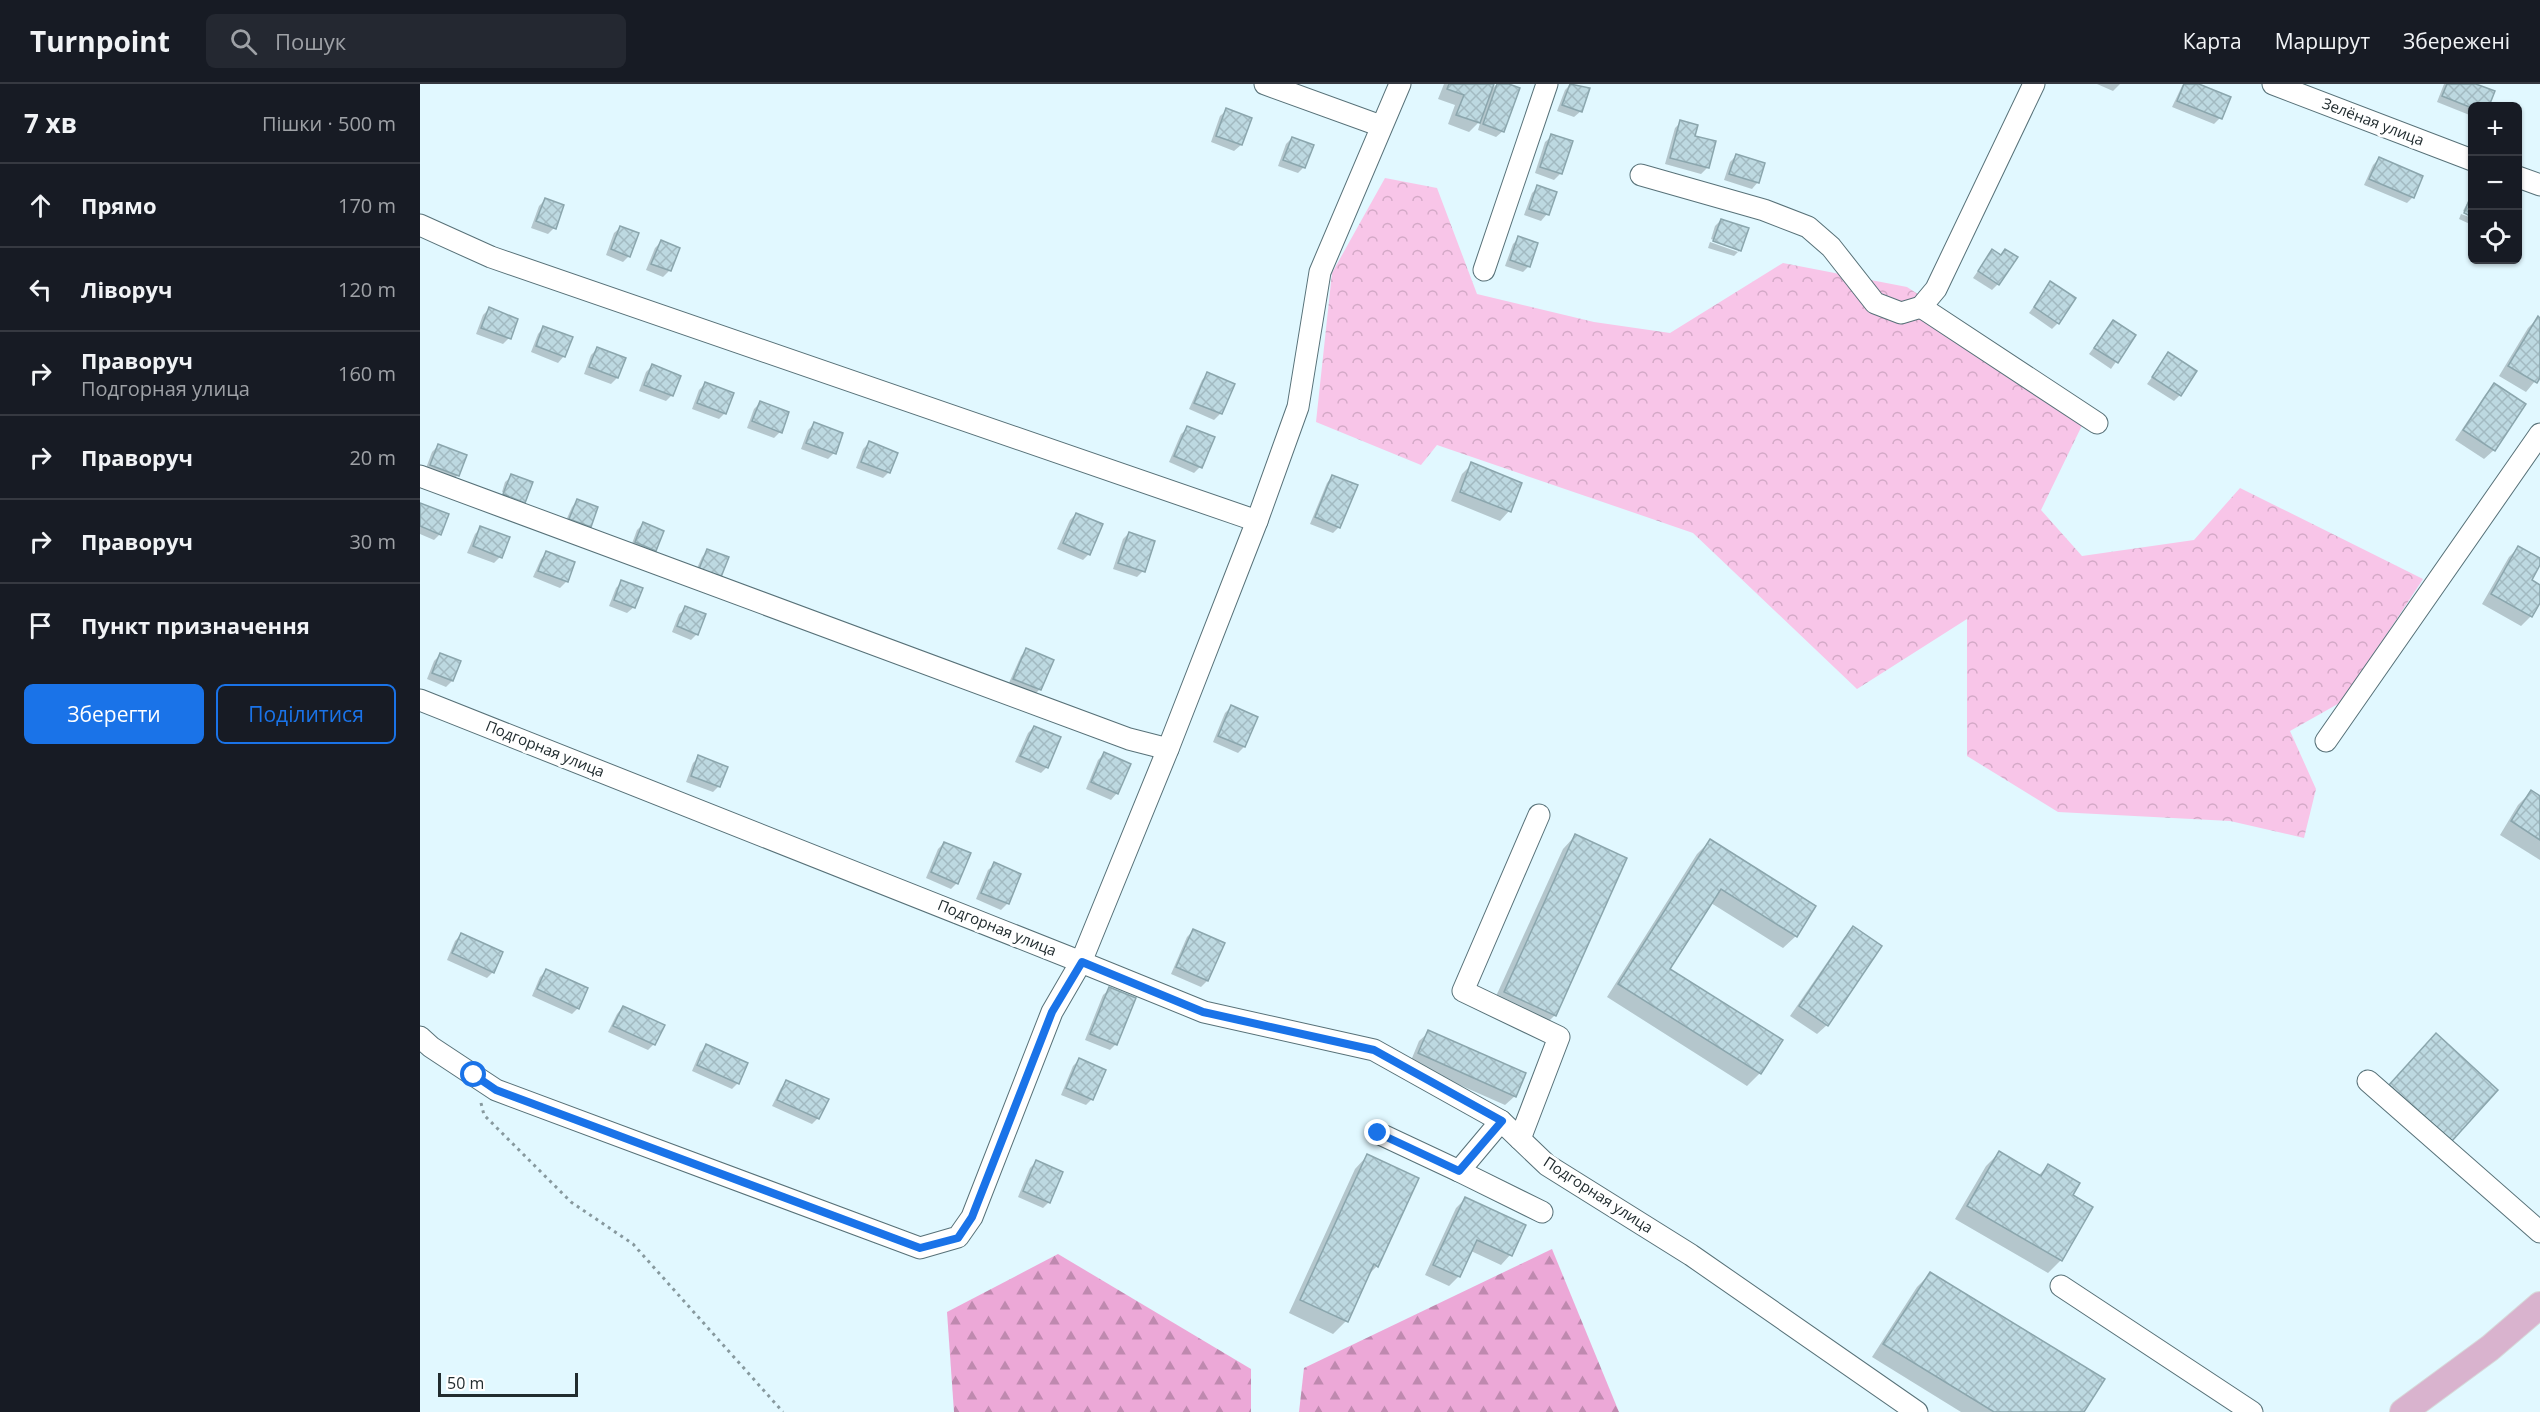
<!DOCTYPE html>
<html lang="uk">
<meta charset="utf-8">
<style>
:root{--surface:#171b24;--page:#242831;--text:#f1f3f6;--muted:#9ea1a6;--line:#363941;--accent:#1a73e8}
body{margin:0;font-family:"Open Sans",sans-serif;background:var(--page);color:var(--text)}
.controls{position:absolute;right:18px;top:18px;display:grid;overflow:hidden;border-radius:9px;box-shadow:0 2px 4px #0004}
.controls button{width:54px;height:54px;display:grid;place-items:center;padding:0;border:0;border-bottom:2px solid var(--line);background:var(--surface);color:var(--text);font:30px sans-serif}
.scale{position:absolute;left:18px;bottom:15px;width:140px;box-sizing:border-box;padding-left:6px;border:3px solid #212c2f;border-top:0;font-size:16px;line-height:21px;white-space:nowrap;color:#212c2f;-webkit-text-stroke:4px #fff;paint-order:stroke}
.stop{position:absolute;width:18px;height:18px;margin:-14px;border:4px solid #1a73e8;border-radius:50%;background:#fff}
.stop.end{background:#1a73e8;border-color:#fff;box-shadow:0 2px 6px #0008}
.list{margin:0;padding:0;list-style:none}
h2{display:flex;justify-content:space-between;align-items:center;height:78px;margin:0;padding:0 24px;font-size:26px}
h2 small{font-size:20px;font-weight:400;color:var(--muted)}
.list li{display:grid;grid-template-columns:39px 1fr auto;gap:18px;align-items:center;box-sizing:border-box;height:84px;padding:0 24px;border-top:2px solid var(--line)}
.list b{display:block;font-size:22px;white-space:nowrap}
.list p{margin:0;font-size:20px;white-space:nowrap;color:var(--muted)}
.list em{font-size:20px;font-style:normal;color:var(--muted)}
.actions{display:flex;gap:12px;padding:18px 24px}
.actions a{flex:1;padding:14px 0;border:2px solid var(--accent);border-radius:9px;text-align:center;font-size:21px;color:var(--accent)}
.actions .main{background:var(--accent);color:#fff}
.icon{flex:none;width:33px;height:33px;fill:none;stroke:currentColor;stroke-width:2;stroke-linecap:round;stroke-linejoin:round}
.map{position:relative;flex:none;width:2120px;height:1328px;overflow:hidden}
header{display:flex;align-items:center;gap:36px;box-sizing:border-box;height:84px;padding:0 30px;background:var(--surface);border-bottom:2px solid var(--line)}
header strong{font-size:28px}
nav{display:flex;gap:33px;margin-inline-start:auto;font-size:21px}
.search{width:420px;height:54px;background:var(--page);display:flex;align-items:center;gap:15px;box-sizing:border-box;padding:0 21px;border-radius:9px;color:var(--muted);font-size:22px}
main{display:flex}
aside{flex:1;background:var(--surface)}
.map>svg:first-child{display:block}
.forest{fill:url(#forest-firs)}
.park{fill:url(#park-crowns)}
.shadow{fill:#0003}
.building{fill:url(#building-cross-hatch);stroke:#8ba6ad;stroke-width:1.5}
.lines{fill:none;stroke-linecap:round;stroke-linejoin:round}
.minor-casing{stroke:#577178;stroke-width:23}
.major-casing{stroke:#d7d9da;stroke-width:28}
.path{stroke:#87999e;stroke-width:3;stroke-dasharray:3 4.5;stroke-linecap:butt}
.minor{stroke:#fff;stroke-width:21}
.major{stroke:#d9b3ce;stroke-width:26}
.route{stroke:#1a73e8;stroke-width:8}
.labels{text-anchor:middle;stroke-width:6;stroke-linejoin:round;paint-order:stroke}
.street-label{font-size:15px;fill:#212c2f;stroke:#fff}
</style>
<header>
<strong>Turnpoint</strong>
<div class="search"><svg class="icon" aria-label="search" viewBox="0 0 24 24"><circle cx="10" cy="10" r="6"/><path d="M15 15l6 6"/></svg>Пошук</div>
<nav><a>Карта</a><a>Маршрут</a><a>Збережені</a></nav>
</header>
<main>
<aside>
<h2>7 хв<small>Пішки · 500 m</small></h2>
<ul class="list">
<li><svg class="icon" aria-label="ahead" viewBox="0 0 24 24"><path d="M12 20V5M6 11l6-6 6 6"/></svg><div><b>Прямо</b></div><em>170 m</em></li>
<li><svg class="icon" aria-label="left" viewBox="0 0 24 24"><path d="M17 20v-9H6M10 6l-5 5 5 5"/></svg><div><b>Ліворуч</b></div><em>120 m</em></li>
<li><svg class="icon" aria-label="right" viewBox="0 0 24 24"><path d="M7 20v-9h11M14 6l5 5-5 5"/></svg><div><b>Праворуч</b><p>Подгорная улица</p></div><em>160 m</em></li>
<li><svg class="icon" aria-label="right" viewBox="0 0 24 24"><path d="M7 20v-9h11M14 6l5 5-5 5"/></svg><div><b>Праворуч</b></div><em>20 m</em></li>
<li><svg class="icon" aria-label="right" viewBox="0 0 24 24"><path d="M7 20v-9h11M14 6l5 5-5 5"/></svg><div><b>Праворуч</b></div><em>30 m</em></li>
<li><svg class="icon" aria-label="arrive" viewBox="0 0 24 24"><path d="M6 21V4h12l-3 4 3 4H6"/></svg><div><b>Пункт призначення</b></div></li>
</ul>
<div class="actions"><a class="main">Зберегти</a><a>Поділитися</a></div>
</aside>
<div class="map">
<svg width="2120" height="1328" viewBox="0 0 2120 1328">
<defs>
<pattern id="forest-firs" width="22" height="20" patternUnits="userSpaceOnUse" patternTransform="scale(1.5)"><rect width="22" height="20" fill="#eca8d7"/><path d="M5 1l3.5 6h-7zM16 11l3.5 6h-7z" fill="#bf89af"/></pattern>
<pattern id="park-crowns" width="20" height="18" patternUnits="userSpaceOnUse" patternTransform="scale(1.5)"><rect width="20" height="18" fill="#f8c5e8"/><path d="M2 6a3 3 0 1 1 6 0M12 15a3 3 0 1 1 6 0" fill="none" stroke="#d4a9c7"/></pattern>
<pattern id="building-cross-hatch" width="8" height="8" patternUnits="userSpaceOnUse" patternTransform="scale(1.5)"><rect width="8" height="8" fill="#bdd9e1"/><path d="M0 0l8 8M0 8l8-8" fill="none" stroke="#a2bac1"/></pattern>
</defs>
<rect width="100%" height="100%" fill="#e1f8ff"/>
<!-- forest -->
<g class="forest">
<path d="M1132 1165 1199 1328H879L884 1284Z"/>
<path d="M638 1170 831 1285V1328H534L527 1228Z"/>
</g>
<!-- park -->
<path class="park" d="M965 94 1017 104 1057 210 1174 238 1250 249 1363 179 1487 203 1622 292 1669 327 1621 426 1662 472 1774 456 1820 404 2003 495 1923 617 1870 647 1896 705 1884 754 1810 737 1638 728 1547 672V535L1437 605 1273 449 1017 361 1001 381 896 338 912 189Z"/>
<!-- shadow -->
<g class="shadow">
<path d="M1024 0H1073L1070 7 1077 0H1085L1083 47 1076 53 1058 46 1061 36 1049 48 1028 40 1035 21 1018 15Z"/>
<path d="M1151 0 1168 5 1161 27 1154 33 1137 27 1145 6Z"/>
<path d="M1677 0H1700L1693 7Z"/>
<path d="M1763 0H1775L1800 34 1794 40 1752 23Z"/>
<path d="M2024 0H2052L2073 8 2068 22H2052V32L2017 18Z"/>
<path d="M807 26 830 35 821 61 814 67 791 58 800 32Z"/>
<path d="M1261 38 1273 53 1294 58 1287 84 1281 90 1245 80 1255 44Z"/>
<path d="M1132 52 1151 58 1140 90 1134 96 1115 89 1125 58Z"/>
<path d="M872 54 884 83 878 89 858 82 866 60Z"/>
<path d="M1316 72 1338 98 1332 105 1304 96 1310 78Z"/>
<path d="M1959 75 1993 113 1987 119 1944 101 1953 81Z"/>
<path d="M1118 103 1127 130 1121 137 1104 131 1112 109Z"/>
<path d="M2052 110V131L2043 127Z"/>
<path d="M125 116 134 144 128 150 111 144 119 122Z"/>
<path d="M2041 130 2052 134V141L2039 135Z"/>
<path d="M1301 136 1320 166 1318 168V165L1291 155 1295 142Z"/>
<path d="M201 143 209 172 203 178 186 171 194 149Z"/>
<path d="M1099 154 1109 182 1103 188 1085 182 1093 160Z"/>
<path d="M241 158 258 165 249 187 243 193 226 186 235 164Z"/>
<path d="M1290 158 1318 168 1314 172 1288 164Z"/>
<path d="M1572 167 1578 200 1572 206 1553 194Z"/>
<path d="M1631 199 1638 239 1632 245 1609 229Z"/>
<path d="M69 225 89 254 83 260 56 250 63 231Z"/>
<path d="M2118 234 2120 235V291L2106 308 2079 292 2108 244Z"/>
<path d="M1693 238 1714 252 1691 285 1669 270Z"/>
<path d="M124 243 144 272 138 279 111 268 118 250Z"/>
<path d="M177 265 204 275 197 294 191 300 164 290 171 271Z"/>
<path d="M1749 270 1760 311 1754 317 1727 300Z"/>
<path d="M232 282 252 311 246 317 219 307 226 288Z"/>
<path d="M788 290 813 301 800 330 794 336 769 325 782 296Z"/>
<path d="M285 300 305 329 299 335 272 325 279 306Z"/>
<path d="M2074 301V366L2064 375 2035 356 2065 311Z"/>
<path d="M340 319 360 348 354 354 327 344 334 325Z"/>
<path d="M394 340 414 369 408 375 381 365 388 346Z"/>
<path d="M768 344 780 383 774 389 749 378 761 350Z"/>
<path d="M449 359 469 388 463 394 436 384 443 365Z"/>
<path d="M18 362 38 391 32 397 5 387 12 368Z"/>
<path d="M1052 380 1089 427 1080 437 1031 417 1042 390Z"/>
<path d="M92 392 103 418 102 419V416L82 408 85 398Z"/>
<path d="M913 392 919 443 913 449 890 440 907 399Z"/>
<path d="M158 416 169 442 163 448 144 441 152 423Z"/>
<path d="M0 421 20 450 14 456 0 450Z"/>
<path d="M656 430 669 470 663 476 637 465 650 436Z"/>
<path d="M223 440 235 466 229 472 210 465 217 446Z"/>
<path d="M61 444 80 473 74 479 47 469 55 450Z"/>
<path d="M709 449 723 487 717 493 693 485 703 455Z"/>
<path d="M2098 464 2120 476 2110 497 2120 503V516L2111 532 2101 542 2062 520 2089 473Z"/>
<path d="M288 466 307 474 274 491 282 473Z"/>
<path d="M127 469 154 479 146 498 140 504 113 493 121 475Z"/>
<path d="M202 498 214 523 207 529 189 522 196 504Z"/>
<path d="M266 524 277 550 271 556 252 548 259 530Z"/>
<path d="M607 566 632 577 619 606 613 612 588 601 601 572Z"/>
<path d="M20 571 32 597 26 603 7 595 14 577Z"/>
<path d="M811 623 824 663 818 669 793 658 805 629Z"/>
<path d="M614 643 627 683 621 689 595 678 608 649Z"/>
<path d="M684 670 697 709 691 716 666 705 678 676Z"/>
<path d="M279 673 299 702 293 708 266 698 273 679Z"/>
<path d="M2111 708 2120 714V776L2080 751 2098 721Z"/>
<path d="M1155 752 1135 931 1122 944 1072 921 1143 765Z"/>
<path d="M1290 757 1376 852 1363 864 1291 819 1248 886 1340 989 1327 1002 1187 913 1277 770Z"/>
<path d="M524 759 537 799 531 805 506 794 518 765Z"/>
<path d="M575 780 600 791 587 820 581 826 556 815 568 786Z"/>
<path d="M1433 844 1407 941 1397 950 1370 932 1424 854Z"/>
<path d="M773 847 787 897 781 903 751 890 767 853Z"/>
<path d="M41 851 73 888 67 894 27 876 35 857Z"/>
<path d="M126 887 158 924 152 930 112 912 120 893Z"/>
<path d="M690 905 696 960 690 966 665 956 683 911Z"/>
<path d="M203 923 234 960 228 966 188 948 197 930Z"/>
<path d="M1009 948 1095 1012 1085 1021 990 979 999 957Z"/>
<path d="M287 962 318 999 312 1005 272 987 280 968Z"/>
<path d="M659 976 672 1015 666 1021 641 1011 653 982Z"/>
<path d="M367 998 398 1034 392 1040 352 1022 361 1004Z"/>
<path d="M1579 1069 1618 1092 1628 1082 1651 1112 1641 1176 1628 1189 1535 1135 1566 1082Z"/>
<path d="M947 1072 957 1182 947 1192 926 1237 913 1250 869 1229 935 1085Z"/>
<path d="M616 1078 629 1118 623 1124 598 1113 610 1084Z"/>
<path d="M1045 1115 1090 1171 1081 1181 1051 1167 1039 1192 1029 1202 1005 1191 1036 1124Z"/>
<path d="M1510 1190 1662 1328H1541L1452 1273 1497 1203Z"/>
</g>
<!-- building -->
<g class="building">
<path d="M1029 0H1074L1060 39 1036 31 1044 11 1027 5Z"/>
<path d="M1077 0H1089L1100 4 1084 48 1063 40Z"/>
<path d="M1150 0 1170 4 1162 28 1142 21Z"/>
<path d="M1764 0H1779L1811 13 1802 35 1757 17Z"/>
<path d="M2027 0H2056L2075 7 2069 22 2052 24 2022 12Z"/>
<path d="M806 24 832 34 822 61 796 52Z"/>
<path d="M1260 36 1278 41 1275 52 1296 57 1289 84 1250 74Z"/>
<path d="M1131 50 1153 57 1142 90 1120 83Z"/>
<path d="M872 53 894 61 885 84 863 76Z"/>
<path d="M1316 70 1345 79 1339 99 1309 90Z"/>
<path d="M1959 73 2003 92 1994 114 1949 95Z"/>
<path d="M1117 101 1137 108 1129 131 1109 125Z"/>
<path d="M2052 109V133L2044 129Z"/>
<path d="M125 114 144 121 136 145 116 137Z"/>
<path d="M1301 135 1329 144 1321 167 1293 157Z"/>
<path d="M200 142 219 149 210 173 191 165Z"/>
<path d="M1098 152 1118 159 1110 183 1090 176Z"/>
<path d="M241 156 260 164 251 187 231 180Z"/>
<path d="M1572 165 1581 171 1585 165 1598 173 1579 201 1558 187Z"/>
<path d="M1630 197 1656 214 1639 240 1614 223Z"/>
<path d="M69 223 98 235 91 255 61 244Z"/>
<path d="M2118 232 2120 234V294L2117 299 2088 282Z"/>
<path d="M1693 236 1716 251 1698 279 1674 264Z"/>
<path d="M123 242 153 253 145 273 116 262Z"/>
<path d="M177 263 206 274 198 294 169 283Z"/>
<path d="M1748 268 1777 287 1761 312 1732 293Z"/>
<path d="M232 280 261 292 253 312 224 301Z"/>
<path d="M787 288 815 300 802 330 774 319Z"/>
<path d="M285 298 314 309 306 330 277 319Z"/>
<path d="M2074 299 2106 320 2075 367 2043 346Z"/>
<path d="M340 317 369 328 362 349 332 337Z"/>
<path d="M394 338 423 349 416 370 386 359Z"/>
<path d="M767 342 795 353 782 384 754 372Z"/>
<path d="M449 357 478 369 470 389 441 378Z"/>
<path d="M18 360 47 371 39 392 10 381Z"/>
<path d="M1051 378 1102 399 1091 428 1040 408Z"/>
<path d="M91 390 113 398 105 419 83 410Z"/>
<path d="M912 391 938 401 920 444 895 433Z"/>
<path d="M157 415 178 423 171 443 149 435Z"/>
<path d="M0 419 29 430 21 451 0 442Z"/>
<path d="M656 429 683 440 670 471 643 459Z"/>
<path d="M223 438 244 447 236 467 215 458Z"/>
<path d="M60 442 90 453 82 474 53 462Z"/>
<path d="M709 448 735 457 725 488 698 479Z"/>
<path d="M2098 462 2120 474V481L2112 496 2120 501V519L2112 533 2071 510Z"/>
<path d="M287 465 309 473 301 493 279 485Z"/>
<path d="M126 467 155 478 148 498 118 487Z"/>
<path d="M201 496 223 504 215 524 194 516Z"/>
<path d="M265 522 286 530 278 551 257 542Z"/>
<path d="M606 564 634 576 621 606 593 595Z"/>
<path d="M20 569 41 577 33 597 12 589Z"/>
<path d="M811 621 838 633 825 663 798 652Z"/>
<path d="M614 642 641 653 628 684 600 672Z"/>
<path d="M684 668 711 680 698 710 671 698Z"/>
<path d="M278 671 308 683 300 703 271 692Z"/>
<path d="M2111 706 2120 712V756L2091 737Z"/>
<path d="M1155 750 1207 774 1136 932 1084 908Z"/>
<path d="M1290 755 1396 822 1377 853 1301 805 1250 885 1363 956 1341 990 1198 900Z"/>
<path d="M524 758 551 769 538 800 511 788Z"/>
<path d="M574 778 601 790 589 820 561 809Z"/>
<path d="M1433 842 1462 862 1408 942 1379 922Z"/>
<path d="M773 845 805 859 788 897 756 883Z"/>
<path d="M41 849 83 868 74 889 32 869Z"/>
<path d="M126 885 168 904 159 925 117 905Z"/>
<path d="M689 903 716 914 697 961 670 950Z"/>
<path d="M203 922 245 941 235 961 193 942Z"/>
<path d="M1008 946 1106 989 1096 1013 998 969Z"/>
<path d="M2016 949 2078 1006 2032 1057 1969 1001Z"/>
<path d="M286 960 328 979 319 1000 277 981Z"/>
<path d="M659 974 686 986 673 1016 646 1004Z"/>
<path d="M366 996 409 1015 399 1035 357 1016Z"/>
<path d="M1579 1067 1621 1092 1628 1080 1660 1099 1653 1111 1673 1123 1642 1177 1547 1122Z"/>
<path d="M947 1070 999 1094 958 1183 954 1180 928 1238 880 1216Z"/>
<path d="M616 1076 643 1088 630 1119 603 1107Z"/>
<path d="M1045 1113 1106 1141 1092 1172 1057 1156 1040 1193 1013 1181Z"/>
<path d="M1510 1188 1685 1295 1664 1328H1574L1463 1260Z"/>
</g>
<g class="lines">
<!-- minor casing -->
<g class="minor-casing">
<g id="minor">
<path d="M845 0 961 42"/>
<path d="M1853 0 2052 76"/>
<path d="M1221 91 1344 126 1388 143 1411 163 1455 219 1481 229 1501 223 1516 205 1614 0"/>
<path d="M2098 93 2120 101"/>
<path d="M0 141 71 173 837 437"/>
<path d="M1064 186 1127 0"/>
<path d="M1501 223 1677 339"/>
<path d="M0 392 709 655 748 665"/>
<path d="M0 616 661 878 784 928 954 966 1081 1037 1127 1081 1271 1171 1497 1328"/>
<path d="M1906 657 2120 350"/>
<path d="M0 953 11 963 76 1006 500 1164 538 1153 552 1133 632 928 661 878 748 665 837 437 878 323 900 188 980 0"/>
<path d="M1948 997 2120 1148"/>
<path d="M958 1049 1039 1087 1081 1037"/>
<path d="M1100 1055 1139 953 1043 907 1119 731"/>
<path d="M1039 1087 1122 1128"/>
<path d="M1641 1202 1832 1328"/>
</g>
</g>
<!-- major casing -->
<g class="major-casing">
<path id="major" d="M1983 1328 2070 1264 2120 1221"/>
</g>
<!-- path -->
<path class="path" d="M61 1019 64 1031 151 1118 213 1160 363 1328"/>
<!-- minor -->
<use href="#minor" class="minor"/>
<!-- major -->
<use href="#major" class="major"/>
</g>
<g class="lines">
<!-- route -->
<path class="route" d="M54 991 76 1006 500 1164 538 1154 552 1133 632 928 662 878 783 928 954 966 1082 1037 1039 1087 958 1049"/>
</g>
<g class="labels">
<!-- street labels -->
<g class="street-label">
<text transform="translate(1953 38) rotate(21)" y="5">Зелёная улица</text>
<text transform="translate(125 665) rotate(22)" y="5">Подгорная улица</text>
<text transform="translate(577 844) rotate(22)" y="5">Подгорная улица</text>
<text transform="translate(1178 1111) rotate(33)" y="5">Подгорная улица</text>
</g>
</g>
</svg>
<div class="controls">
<button>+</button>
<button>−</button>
<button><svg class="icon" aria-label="locate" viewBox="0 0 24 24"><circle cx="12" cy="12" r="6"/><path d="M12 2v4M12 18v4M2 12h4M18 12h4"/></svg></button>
</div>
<div class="scale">50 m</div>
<div class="stop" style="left:54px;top:991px"></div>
<div class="stop end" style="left:958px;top:1049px"></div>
</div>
</main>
